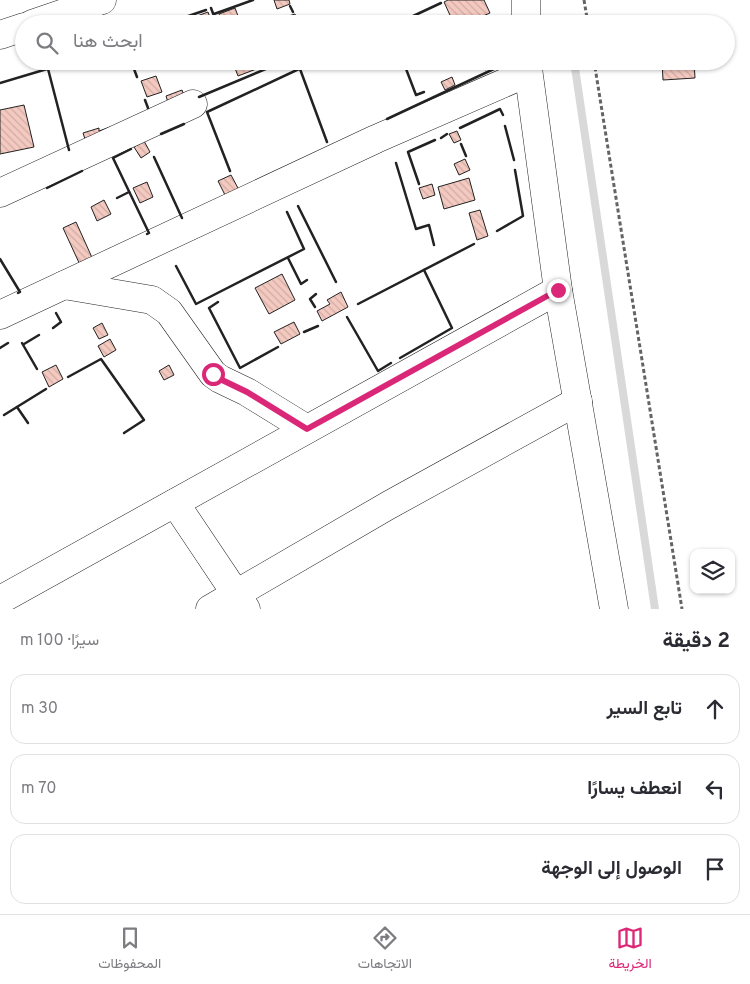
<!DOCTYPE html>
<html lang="ar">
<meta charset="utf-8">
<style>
:root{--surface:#fff;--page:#f2f2f3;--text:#2b2b33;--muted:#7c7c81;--line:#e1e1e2;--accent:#db2777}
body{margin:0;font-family:Overpass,Vazirmatn,sans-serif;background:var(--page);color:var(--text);direction:rtl}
.controls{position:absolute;right:15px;bottom:15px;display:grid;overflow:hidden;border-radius:10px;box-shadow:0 1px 4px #0004}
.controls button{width:45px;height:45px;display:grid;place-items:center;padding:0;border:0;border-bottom:1px solid var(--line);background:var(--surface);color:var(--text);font:25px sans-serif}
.stop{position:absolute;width:15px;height:15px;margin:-11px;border:4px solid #db2777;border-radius:50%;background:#fff}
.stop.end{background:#db2777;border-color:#fff;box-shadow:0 1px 5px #0008}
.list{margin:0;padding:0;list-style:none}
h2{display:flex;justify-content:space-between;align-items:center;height:65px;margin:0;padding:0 20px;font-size:21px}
h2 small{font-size:16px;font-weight:400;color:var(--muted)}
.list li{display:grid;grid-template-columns:32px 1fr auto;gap:15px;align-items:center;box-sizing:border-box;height:70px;margin:0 10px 10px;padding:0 10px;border:1px solid var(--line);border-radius:15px}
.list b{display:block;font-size:19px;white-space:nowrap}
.list em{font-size:16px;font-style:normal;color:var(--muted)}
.icon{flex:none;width:28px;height:28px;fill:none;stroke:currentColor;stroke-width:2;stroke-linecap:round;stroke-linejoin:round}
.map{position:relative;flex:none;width:750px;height:609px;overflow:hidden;direction:ltr}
.search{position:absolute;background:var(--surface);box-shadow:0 1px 4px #0004;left:15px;right:15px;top:15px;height:55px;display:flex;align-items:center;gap:12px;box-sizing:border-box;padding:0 18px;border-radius:28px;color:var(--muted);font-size:19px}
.sheet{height:305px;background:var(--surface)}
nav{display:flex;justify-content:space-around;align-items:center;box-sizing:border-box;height:70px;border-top:1px solid var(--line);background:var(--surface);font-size:14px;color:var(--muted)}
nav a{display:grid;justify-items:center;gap:2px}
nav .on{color:var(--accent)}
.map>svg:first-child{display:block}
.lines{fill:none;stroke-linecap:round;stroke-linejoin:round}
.stream{stroke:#d9d9d9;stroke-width:8}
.building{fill:url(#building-back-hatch);stroke:#222}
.minor-casing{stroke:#222;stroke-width:29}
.path{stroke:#646464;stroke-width:3;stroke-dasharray:4 2.5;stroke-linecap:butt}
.minor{stroke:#fff;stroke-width:28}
.wall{stroke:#222;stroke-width:2.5}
.route{stroke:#db2777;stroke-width:6}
</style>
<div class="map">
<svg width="750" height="609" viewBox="0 0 750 609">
<defs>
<pattern id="building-back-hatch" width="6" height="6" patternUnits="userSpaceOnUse" patternTransform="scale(1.25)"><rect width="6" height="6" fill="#f3c9c0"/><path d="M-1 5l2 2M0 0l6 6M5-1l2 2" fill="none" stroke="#d0aca5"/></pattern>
</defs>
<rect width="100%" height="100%" fill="#fff"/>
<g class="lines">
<!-- stream -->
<path class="stream" d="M574 61 655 609"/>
</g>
<!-- building -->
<g class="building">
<path d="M274 0H289L290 4 277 9Z"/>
<path d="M448 0H484L490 13 464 24H454L444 2Z"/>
<path d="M235 8 241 24H223L219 14Z"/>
<path d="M208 12 212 23 187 24 186 20Z"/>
<path d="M295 14 299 24H288L285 17Z"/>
<path d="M238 61H257L259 68 238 76 233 63Z"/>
<path d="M481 61H493L495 66 485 70Z"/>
<path d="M662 61H694L695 78 663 80Z"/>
<path d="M156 76 162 92 147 97 141 81Z"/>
<path d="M452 77 455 85 445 90 441 82Z"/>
<path d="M182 90 187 103 170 109 166 96Z"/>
<path d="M24 105 34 147 0 154V110Z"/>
<path d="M110 127 88 148 83 133 99 128V131Z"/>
<path d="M457 131 461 140 454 143 449 134Z"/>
<path d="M144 141 150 152 141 158 134 147Z"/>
<path d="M465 159 470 170 459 175 454 164Z"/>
<path d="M231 175 239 190 226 197 218 181Z"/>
<path d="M469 178 475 200 444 209 438 187Z"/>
<path d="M147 182 153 197 140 203 133 188Z"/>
<path d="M432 184 435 195 423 199 419 188Z"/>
<path d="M104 200 111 214 97 221 91 207Z"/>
<path d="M480 210 488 236 477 240 469 213Z"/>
<path d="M76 222 94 262 81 267 63 228Z"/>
<path d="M282 274 295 300 269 314 255 288Z"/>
<path d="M341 292 348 307 322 321 317 311 330 304 327 300Z"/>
<path d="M294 322 300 334 281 344 274 332Z"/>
<path d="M102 323 108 335 99 339 93 328Z"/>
<path d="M110 339 116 350 104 357 98 346Z"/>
<path d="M56 365 63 379 49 387 42 372Z"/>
<path d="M169 365 174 375 164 380 159 371Z"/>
</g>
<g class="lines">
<!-- minor casing -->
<g class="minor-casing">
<g id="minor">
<path d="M526 0V24"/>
<path d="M32 24 102 0"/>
<path d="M0 35 24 27"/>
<path d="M527 61 558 290 614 609"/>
<path d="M0 193 193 104"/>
<path d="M64 285 152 300 169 312 213 374 220 379 247 392 307 429"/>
<path d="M0 315 376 139 527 73"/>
<path d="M175 503 246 609"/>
<path d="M0 600 558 290"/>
<path d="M210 609 389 505 578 401"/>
</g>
</g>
<!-- path -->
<g class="path">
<path d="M584 0 588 24"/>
<path d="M594 61 682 609"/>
</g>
<!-- minor -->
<use href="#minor" class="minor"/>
<!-- wall -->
<g class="wall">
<path d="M290 6 293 12"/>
<path d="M211 8 217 24"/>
<path d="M214 14 253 0"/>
<path d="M489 18 490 24"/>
<path d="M165 24 206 10"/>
<path d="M396 24 441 3"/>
<path d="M131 61 137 77"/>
<path d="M403 61 416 95 424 92"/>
<path d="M53 62 47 65 69 150"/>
<path d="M300 69 327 142"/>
<path d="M0 83 47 69"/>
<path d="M199 97 285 61"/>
<path d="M145 100 148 108"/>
<path d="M387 119 496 68"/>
<path d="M505 126 514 160"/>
<path d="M460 128 500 109 503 115"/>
<path d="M161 134 184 124"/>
<path d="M441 138 447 134"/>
<path d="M461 144 466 156"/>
<path d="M131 149 113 158 149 233 147 234"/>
<path d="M154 157 182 218"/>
<path d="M396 163 416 229 429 225 434 245"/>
<path d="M230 171 207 112 316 61"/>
<path d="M419 184 408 152 435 140"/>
<path d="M47 188 82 171"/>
<path d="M117 198 129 192"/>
<path d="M298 206 336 282"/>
<path d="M497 231 523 216 515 170"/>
<path d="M288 258 301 284 307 280"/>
<path d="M0 259 20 292 18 293"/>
<path d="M176 266 196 304 304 249 287 212"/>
<path d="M218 302 209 308 240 368 278 347"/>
<path d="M358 304 474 244"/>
<path d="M315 307 310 299 316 294"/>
<path d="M347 317 378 371 391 363"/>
<path d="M53 328 61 322 56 313"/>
<path d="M304 332 318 326"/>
<path d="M22 343 37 369"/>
<path d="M24 344 39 335"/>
<path d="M0 348 8 343"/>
<path d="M400 358 452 328 424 270"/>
<path d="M68 377 101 359 144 420 124 433"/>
<path d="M17 407 28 423"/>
<path d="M4 415 46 389"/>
</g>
</g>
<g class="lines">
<!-- route -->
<path class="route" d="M213 374 220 379 247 392 307 429 558 290"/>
</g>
</svg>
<div class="controls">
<button><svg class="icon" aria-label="layers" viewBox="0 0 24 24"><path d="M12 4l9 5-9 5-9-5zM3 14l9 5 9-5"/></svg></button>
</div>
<div class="stop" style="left:213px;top:374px"></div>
<div class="stop end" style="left:558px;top:290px"></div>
<div class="search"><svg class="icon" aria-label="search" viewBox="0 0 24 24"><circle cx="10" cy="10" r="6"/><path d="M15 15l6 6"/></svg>ابحث هنا</div>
</div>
<section class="sheet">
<h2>2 دقيقة<small>سيرًا · 100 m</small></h2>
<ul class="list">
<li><svg class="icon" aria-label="ahead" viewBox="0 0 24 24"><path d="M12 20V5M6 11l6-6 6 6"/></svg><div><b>تابع السير</b></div><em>30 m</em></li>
<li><svg class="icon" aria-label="left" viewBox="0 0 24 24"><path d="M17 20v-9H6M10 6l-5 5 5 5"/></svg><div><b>انعطف يسارًا</b></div><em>70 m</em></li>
<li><svg class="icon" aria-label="arrive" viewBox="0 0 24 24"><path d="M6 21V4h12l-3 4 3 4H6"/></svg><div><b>الوصول إلى الوجهة</b></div></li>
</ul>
</section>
<nav>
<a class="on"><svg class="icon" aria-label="map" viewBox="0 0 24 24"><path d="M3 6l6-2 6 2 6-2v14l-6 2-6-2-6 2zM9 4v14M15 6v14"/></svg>الخريطة</a>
<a><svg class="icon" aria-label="directions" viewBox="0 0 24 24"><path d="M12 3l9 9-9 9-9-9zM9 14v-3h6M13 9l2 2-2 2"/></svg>الاتجاهات</a>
<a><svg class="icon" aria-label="saved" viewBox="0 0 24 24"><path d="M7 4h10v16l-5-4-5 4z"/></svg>المحفوظات</a>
</nav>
